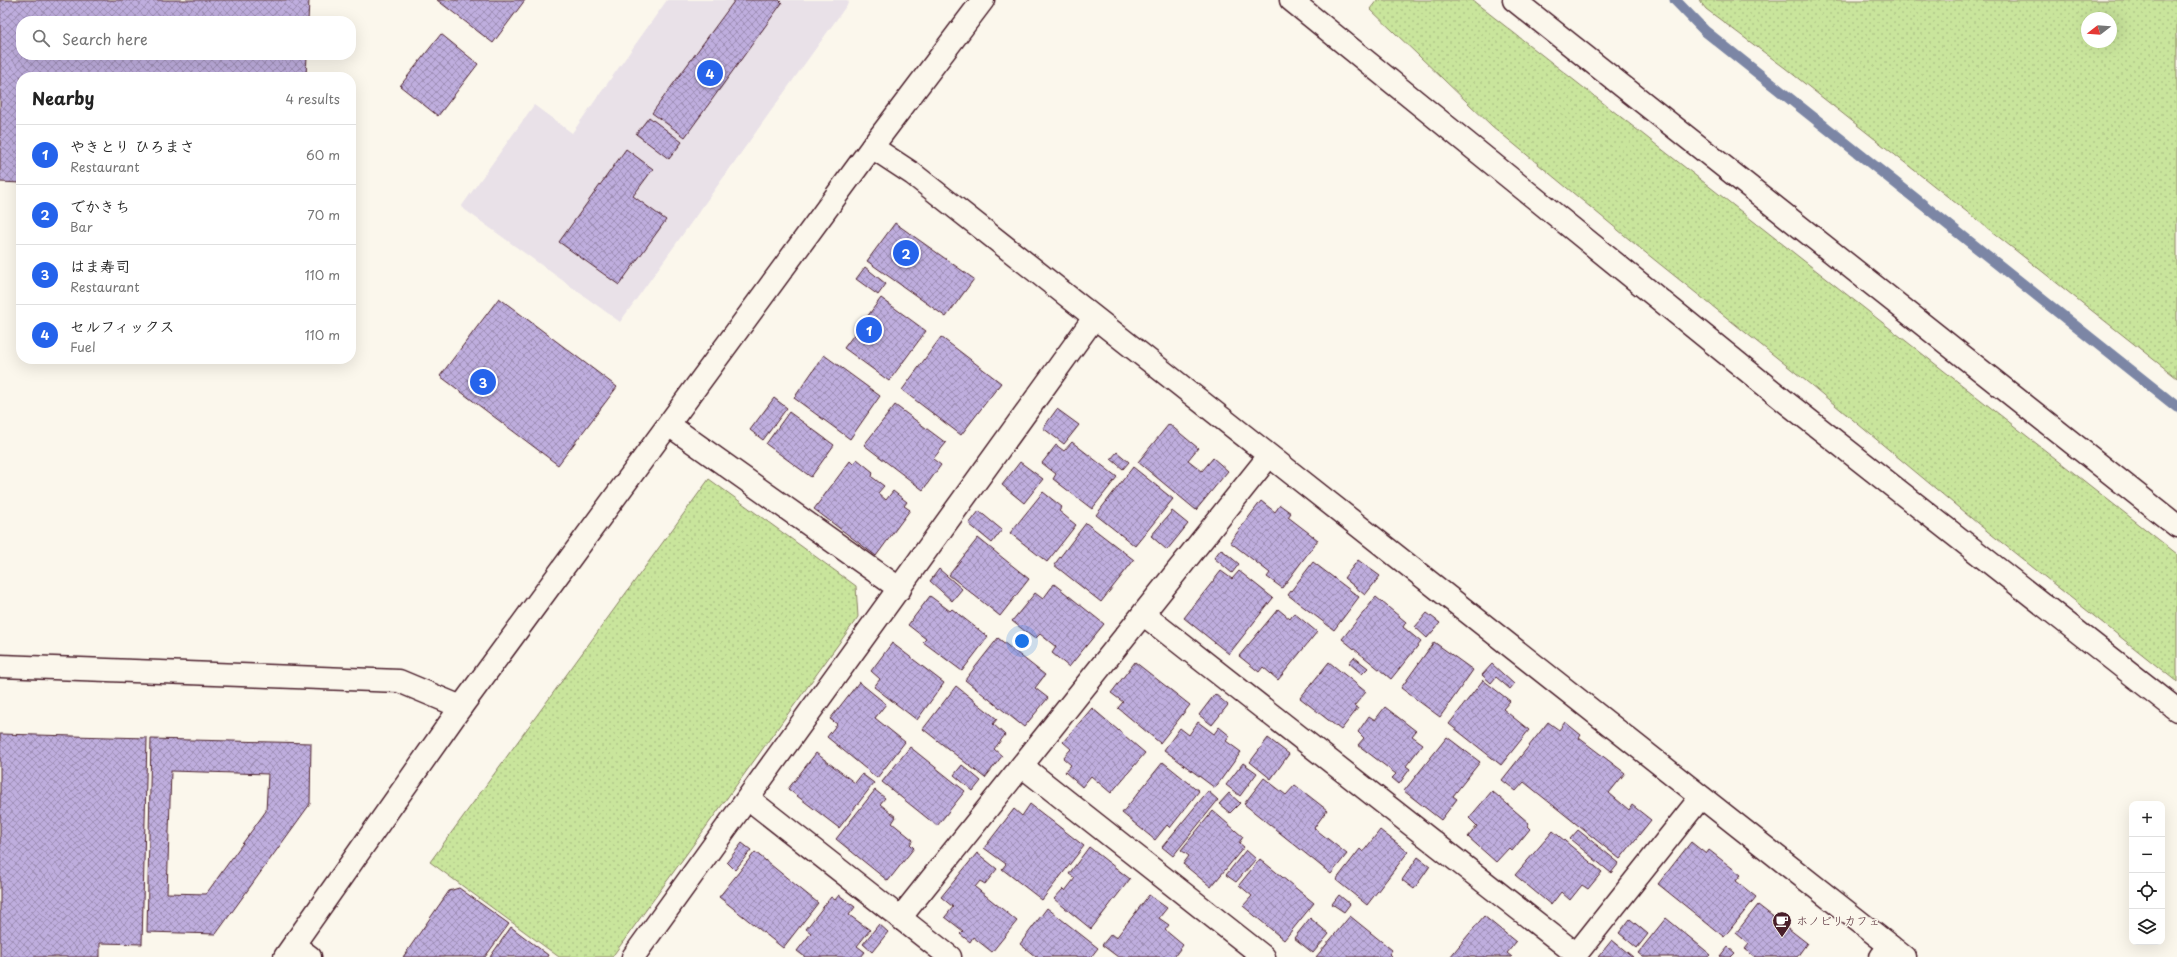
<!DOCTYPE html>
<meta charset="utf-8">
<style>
:root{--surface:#fff;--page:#f6f6f6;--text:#222;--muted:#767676;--line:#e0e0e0;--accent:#2563eb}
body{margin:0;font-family:"Playpen Sans","Klee One",sans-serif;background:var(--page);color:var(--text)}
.controls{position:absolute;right:12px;bottom:12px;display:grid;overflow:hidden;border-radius:8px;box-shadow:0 4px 16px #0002}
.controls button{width:36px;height:36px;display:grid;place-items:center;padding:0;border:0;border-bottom:1px solid var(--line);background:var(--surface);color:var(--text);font:20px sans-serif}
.compass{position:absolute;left:2081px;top:12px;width:36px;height:36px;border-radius:50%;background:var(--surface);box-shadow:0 4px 16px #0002;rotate:253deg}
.you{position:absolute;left:1022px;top:641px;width:14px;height:14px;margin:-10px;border:3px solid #fff;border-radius:50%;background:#1a73e8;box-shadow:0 0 0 6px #1a73e833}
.badge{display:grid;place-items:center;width:26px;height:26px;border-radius:50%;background:var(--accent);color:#fff;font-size:13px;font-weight:700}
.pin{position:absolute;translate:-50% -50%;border:2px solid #fff;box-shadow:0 1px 4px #0006}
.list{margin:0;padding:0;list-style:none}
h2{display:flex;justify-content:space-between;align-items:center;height:52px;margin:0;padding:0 16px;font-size:17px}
h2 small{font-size:13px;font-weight:400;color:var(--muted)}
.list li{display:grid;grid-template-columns:26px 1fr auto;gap:12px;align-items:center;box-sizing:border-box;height:60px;padding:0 16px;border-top:1px solid var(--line)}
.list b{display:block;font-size:15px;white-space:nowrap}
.list p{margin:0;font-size:13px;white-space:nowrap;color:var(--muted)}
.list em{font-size:13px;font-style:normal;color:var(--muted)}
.icon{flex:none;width:22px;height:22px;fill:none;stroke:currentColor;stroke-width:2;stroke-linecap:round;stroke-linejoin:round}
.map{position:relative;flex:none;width:2177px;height:957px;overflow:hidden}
.search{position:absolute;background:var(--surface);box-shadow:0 4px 16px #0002;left:16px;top:16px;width:340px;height:44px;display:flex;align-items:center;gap:10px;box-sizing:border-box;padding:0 14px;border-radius:16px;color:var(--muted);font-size:15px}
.panel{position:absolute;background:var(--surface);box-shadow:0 4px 16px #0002;left:16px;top:72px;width:340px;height:292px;border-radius:16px}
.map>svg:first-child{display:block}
.built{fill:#e9e1e8}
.grass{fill:url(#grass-dots);stroke:#8a8264;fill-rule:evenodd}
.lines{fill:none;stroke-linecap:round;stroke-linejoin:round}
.stream{stroke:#7c86a5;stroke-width:11}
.building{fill:url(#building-cross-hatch);stroke:#4a1f2b;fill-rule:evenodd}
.minor-casing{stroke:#4a1f2b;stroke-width:25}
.tertiary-casing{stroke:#4a1f2b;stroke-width:25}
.minor{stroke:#fbf7ec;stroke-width:22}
.tertiary{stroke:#fbf7ec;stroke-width:22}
.labels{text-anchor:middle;stroke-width:3;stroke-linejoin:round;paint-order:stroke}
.poi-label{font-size:12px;fill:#4a1f2b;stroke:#fbf7ec;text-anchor:start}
</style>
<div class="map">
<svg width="2177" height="957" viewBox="0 0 2177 957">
<defs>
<pattern id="grass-dots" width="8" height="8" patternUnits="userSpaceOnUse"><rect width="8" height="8" fill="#c9e59c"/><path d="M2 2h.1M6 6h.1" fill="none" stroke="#aec487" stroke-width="1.8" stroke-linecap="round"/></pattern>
<pattern id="building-cross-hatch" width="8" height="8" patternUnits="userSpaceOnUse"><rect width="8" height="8" fill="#bfaede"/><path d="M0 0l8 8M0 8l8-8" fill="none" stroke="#9d8db4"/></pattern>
</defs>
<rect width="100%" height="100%" fill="#fbf7ec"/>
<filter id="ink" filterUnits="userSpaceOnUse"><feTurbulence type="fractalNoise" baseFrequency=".025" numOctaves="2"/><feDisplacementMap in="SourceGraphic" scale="8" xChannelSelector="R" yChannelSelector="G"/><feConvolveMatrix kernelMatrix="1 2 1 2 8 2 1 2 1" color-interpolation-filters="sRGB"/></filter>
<g filter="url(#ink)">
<!-- built -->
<path class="built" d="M667 0H847L849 2 620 322 461 207 534 105 572 133Z"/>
<!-- grass -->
<g class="grass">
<path d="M1377 0H1472L2177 554V682L1977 523 1811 385 1641 249 1492 126 1370 9Z"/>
<path d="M1699 0H2177V378L1785 68 1706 9ZM2087 18H2111V42H2087Z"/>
<path d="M709 479 856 586 858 617 612 957H559L430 862Z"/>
</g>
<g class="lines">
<!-- stream -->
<path class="stream" d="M1675 0 1705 31 2177 407"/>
</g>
<!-- building -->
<g class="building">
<path d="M0 0H309L308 21H21V55H307L306 77H21V183L0 182Z"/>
<path d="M437 0H525L493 43Z"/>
<path d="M735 0H779L782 3 685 137 652 113Z"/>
<path d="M441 34 478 64 438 116 400 86Z"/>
<path d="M649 117 682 142 669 159 636 134Z"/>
<path d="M626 149 653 169 633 196 666 220 619 285 559 242Z"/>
<path d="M895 223 974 279 946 317 867 261Z"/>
<path d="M865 267 886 284 878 295 856 279Z"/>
<path d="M499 298 617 387 558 465 440 376Z"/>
<path d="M881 298 926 331 889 381 844 348Z"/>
<path d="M941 337 1001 383 961 435 902 390Z"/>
<path d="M824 355 880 396 850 439 794 398Z"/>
<path d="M774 398 787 408 763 440 750 430Z"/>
<path d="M895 405 946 443 933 459 941 465 923 490 864 445Z"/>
<path d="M1057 409 1079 425 1064 444 1043 428Z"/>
<path d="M789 412 834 445 811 477 766 444Z"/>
<path d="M1169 424 1198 448 1188 460 1202 471 1213 458 1228 471 1196 510 1138 462Z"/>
<path d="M1072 442 1117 477 1092 509 1053 479 1056 474 1042 463 1056 445 1064 451Z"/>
<path d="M1117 452 1129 462 1123 469 1111 459Z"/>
<path d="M857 459 873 472 872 477 884 486 878 493 886 500 893 491 907 502 904 506 910 510 876 556 814 509 850 461 853 464Z"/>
<path d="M1020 462 1043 479 1024 503 1002 485Z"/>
<path d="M1133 467 1173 499 1135 546 1096 515Z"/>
<path d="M1043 492 1062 507 1059 511 1076 525 1047 562 1010 533Z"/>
<path d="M1261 501 1275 512 1280 505 1291 513 1288 517 1318 540 1282 588 1267 577 1270 573 1230 542Z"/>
<path d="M979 511 1002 530 992 543 969 524Z"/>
<path d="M1172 511 1188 524 1167 550 1151 536Z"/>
<path d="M1086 523 1134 560 1101 602 1054 565Z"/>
<path d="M978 538 1029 579 1000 616 949 575Z"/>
<path d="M1221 549 1239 564 1232 573 1214 558Z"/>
<path d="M1358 560 1380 576 1365 595 1344 578Z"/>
<path d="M1313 562 1359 597 1334 630 1288 595Z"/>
<path d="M939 569 962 589 952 601 930 581Z"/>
<path d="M1221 571 1232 579 1239 571 1273 598 1229 654 1184 618Z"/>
<path d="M1054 584 1104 624 1069 667 1052 653 1056 647 1040 634 1035 639 1012 621 1035 593 1043 599Z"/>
<path d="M930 596 950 611 952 609 988 637 962 671 923 642 926 639 908 625Z"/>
<path d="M1376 597 1406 622 1403 627 1421 642 1391 679 1342 639Z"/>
<path d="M1278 609 1290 619 1294 613 1317 632 1278 680 1263 667 1259 672 1239 656Z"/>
<path d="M1427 613 1440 623 1427 638 1415 627Z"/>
<path d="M998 638 1045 675 1035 688 1048 698 1024 727 965 680Z"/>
<path d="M1434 642 1473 670 1440 717 1401 688Z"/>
<path d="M892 643 944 683 917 720 874 687 880 679 871 671Z"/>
<path d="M1354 657 1368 668 1362 674 1349 663Z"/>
<path d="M1135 662 1190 705 1160 743 1118 708 1123 702 1111 693Z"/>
<path d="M1329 662 1366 692 1354 706 1358 708 1341 730 1300 698Z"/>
<path d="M1492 664 1514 684 1510 689 1496 677 1491 683 1482 675Z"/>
<path d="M1483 680 1510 701 1503 709 1529 730 1501 765 1449 724Z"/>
<path d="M859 682 886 704 875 718 905 742 877 778 827 737 837 724 830 719Z"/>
<path d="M956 686 997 719 993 724 1005 735 994 749 1002 756 985 778 923 729Z"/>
<path d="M1215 694 1228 705 1212 725 1199 715Z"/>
<path d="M1385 707 1416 731 1412 736 1423 744 1406 766 1410 769 1399 784 1392 778 1396 774 1358 745 1364 738 1358 732 1369 716 1375 720Z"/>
<path d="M1092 708 1145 753 1111 793 1091 776 1082 787 1065 772 1071 765 1063 758 1071 749 1063 742Z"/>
<path d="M1198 722 1214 734 1219 727 1230 736 1226 741 1241 752 1215 788 1164 750 1180 728 1189 735Z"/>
<path d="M1548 722 1559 730 1565 722 1581 735 1579 738 1625 773 1609 793 1629 810 1632 805 1651 820 1620 859 1524 782 1516 791 1502 780Z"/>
<path d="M0 734 147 738 142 944 100 943V957H0Z"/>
<path d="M1447 737 1480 762 1453 796 1457 799 1441 820 1404 791Z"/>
<path d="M1268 738 1289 754 1271 779 1250 762Z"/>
<path d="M151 739 311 743 310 804 216 934 147 932ZM171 771 268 774 266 811 206 894 167 893Z"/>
<path d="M910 747 965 791 937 826 882 782Z"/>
<path d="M816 753 855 783 862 774 874 783 839 828 788 789Z"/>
<path d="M1163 762 1199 791 1170 828 1167 825 1155 840 1122 813Z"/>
<path d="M1243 763 1257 773 1240 796 1226 785Z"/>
<path d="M962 765 981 781 973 791 954 775Z"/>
<path d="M1264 778 1286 795 1295 785 1327 810 1314 828 1347 854 1331 874 1244 804Z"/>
<path d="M875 790 885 798 880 804 896 817 892 823 913 840 910 844 914 848 888 881 836 839Z"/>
<path d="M1208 791 1218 800 1173 856 1162 847Z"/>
<path d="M1492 791 1529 823 1527 826 1530 829 1512 851 1509 848 1496 862 1468 837 1477 826 1469 818Z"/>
<path d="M1229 793 1240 803 1230 813 1219 804Z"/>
<path d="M1030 804 1084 846 1042 900 1002 869 1006 864 984 848 1014 809 1022 816Z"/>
<path d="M1213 811 1243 837 1239 843 1244 847 1211 887 1183 864 1189 856 1181 850Z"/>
<path d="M1380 830 1408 852 1367 905 1336 880 1360 849 1363 852Z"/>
<path d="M1578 830 1619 863 1611 873 1570 839Z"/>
<path d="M1553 831 1602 872 1588 889 1582 885 1570 900 1561 892 1551 905 1515 875Z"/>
<path d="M1691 842 1706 854 1709 850 1741 875 1736 881 1756 897 1724 937 1658 884Z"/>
<path d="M742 843 751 850 735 870 727 862Z"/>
<path d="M1089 847 1130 879 1091 929 1054 899 1063 889 1065 891 1075 878 1069 874Z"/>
<path d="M1246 850 1256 859 1236 882 1226 875Z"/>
<path d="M755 852 818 903 783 948 719 897Z"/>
<path d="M977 853 997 869 985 884 980 881 975 887 1017 921 992 952 973 937 970 942 960 934 963 931 945 917 953 907 941 897Z"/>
<path d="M1418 857 1430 866 1414 889 1402 880Z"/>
<path d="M1260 859 1314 903 1284 940 1243 906 1252 896 1239 885Z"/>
<path d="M459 888 509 924 485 957H403L449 891Z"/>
<path d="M839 895 855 907 849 915 870 930 857 946 865 952 861 957H805L797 951 811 933 806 929 831 897 835 900Z"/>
<path d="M1149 895 1167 908 1159 918 1169 925 1165 930 1183 945 1174 957H1118L1102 945 1111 934 1116 938Z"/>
<path d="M1339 895 1350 904 1344 912 1332 904Z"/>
<path d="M1758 905 1807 943 1797 957H1755L1745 949 1749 944 1736 933Z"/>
<path d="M1047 908 1098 948 1091 957H1036L1020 944Z"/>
<path d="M1350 916 1392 950 1389 954 1392 957H1316Z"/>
<path d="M1484 916 1516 942 1507 953 1512 957H1450Z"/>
<path d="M1310 918 1329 934 1313 953 1294 938Z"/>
<path d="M1666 918 1711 955 1709 957H1643L1638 953Z"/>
<path d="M1630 919 1648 934 1637 948 1619 933Z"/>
<path d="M879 924 888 932 872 952 863 944Z"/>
<path d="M511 927 548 955 547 957H490Z"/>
<path d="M1612 940 1633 957H1598Z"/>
<path d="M1728 947 1735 953 1731 957H1720Z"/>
</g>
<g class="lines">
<!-- minor casing -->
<g class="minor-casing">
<g id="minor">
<path d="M872 147 913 174 1904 957"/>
<path d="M669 425 900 589"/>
<path d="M1143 614 1576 954"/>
<path d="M1022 766 1264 957"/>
<path d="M749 799 950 957"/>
<path d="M900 918 1269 456"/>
<path d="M294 945 310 957"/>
<path d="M633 957 1094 318"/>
<path d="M1574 957 1701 797"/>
</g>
</g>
<!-- tertiary casing -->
<g class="tertiary-casing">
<g id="tertiary">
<path d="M1291 0 1787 403 2177 710"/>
<path d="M1514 0 2177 526"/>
<path d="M0 666 399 681 461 707"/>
<path d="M285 957 461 707 872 147 983 0"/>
<path d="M1881 957 1890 946"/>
</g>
</g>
<!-- minor -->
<use href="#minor" class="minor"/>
<!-- tertiary -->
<use href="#tertiary" class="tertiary"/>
</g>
</g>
<!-- icons -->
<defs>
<g id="cafe-pin" transform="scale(1)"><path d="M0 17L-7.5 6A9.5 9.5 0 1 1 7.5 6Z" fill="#4a1f2b" stroke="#fbf7ec"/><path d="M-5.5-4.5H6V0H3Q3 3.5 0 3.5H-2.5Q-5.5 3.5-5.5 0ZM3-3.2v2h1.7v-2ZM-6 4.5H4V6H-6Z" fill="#fff"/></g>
</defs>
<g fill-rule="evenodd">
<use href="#cafe-pin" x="1782" y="921"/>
</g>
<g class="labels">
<!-- poi labels -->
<g class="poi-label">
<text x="1796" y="925">ホノビリカフェ</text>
</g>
</g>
</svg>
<div class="controls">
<button>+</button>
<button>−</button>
<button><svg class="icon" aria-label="locate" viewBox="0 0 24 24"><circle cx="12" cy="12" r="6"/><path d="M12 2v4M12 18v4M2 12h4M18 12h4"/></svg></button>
<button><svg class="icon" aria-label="layers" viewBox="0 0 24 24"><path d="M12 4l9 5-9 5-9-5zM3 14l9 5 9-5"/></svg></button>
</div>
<svg class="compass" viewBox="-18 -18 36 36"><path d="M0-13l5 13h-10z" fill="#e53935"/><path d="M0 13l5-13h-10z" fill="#767676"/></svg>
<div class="you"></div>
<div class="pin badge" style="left:869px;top:330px">1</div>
<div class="pin badge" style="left:906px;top:253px">2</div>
<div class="pin badge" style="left:483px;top:382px">3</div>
<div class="pin badge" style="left:710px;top:73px">4</div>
<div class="search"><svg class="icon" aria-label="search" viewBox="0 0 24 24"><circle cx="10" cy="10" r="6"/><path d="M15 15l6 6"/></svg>Search here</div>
<section class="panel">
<h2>Nearby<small>4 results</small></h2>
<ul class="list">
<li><span class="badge">1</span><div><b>やきとり ひろまさ</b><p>Restaurant</p></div><em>60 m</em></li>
<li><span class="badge">2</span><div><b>でかきち</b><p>Bar</p></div><em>70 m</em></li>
<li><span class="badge">3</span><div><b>はま寿司</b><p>Restaurant</p></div><em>110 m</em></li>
<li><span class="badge">4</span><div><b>セルフィックス</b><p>Fuel</p></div><em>110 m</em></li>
</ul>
</section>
</div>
